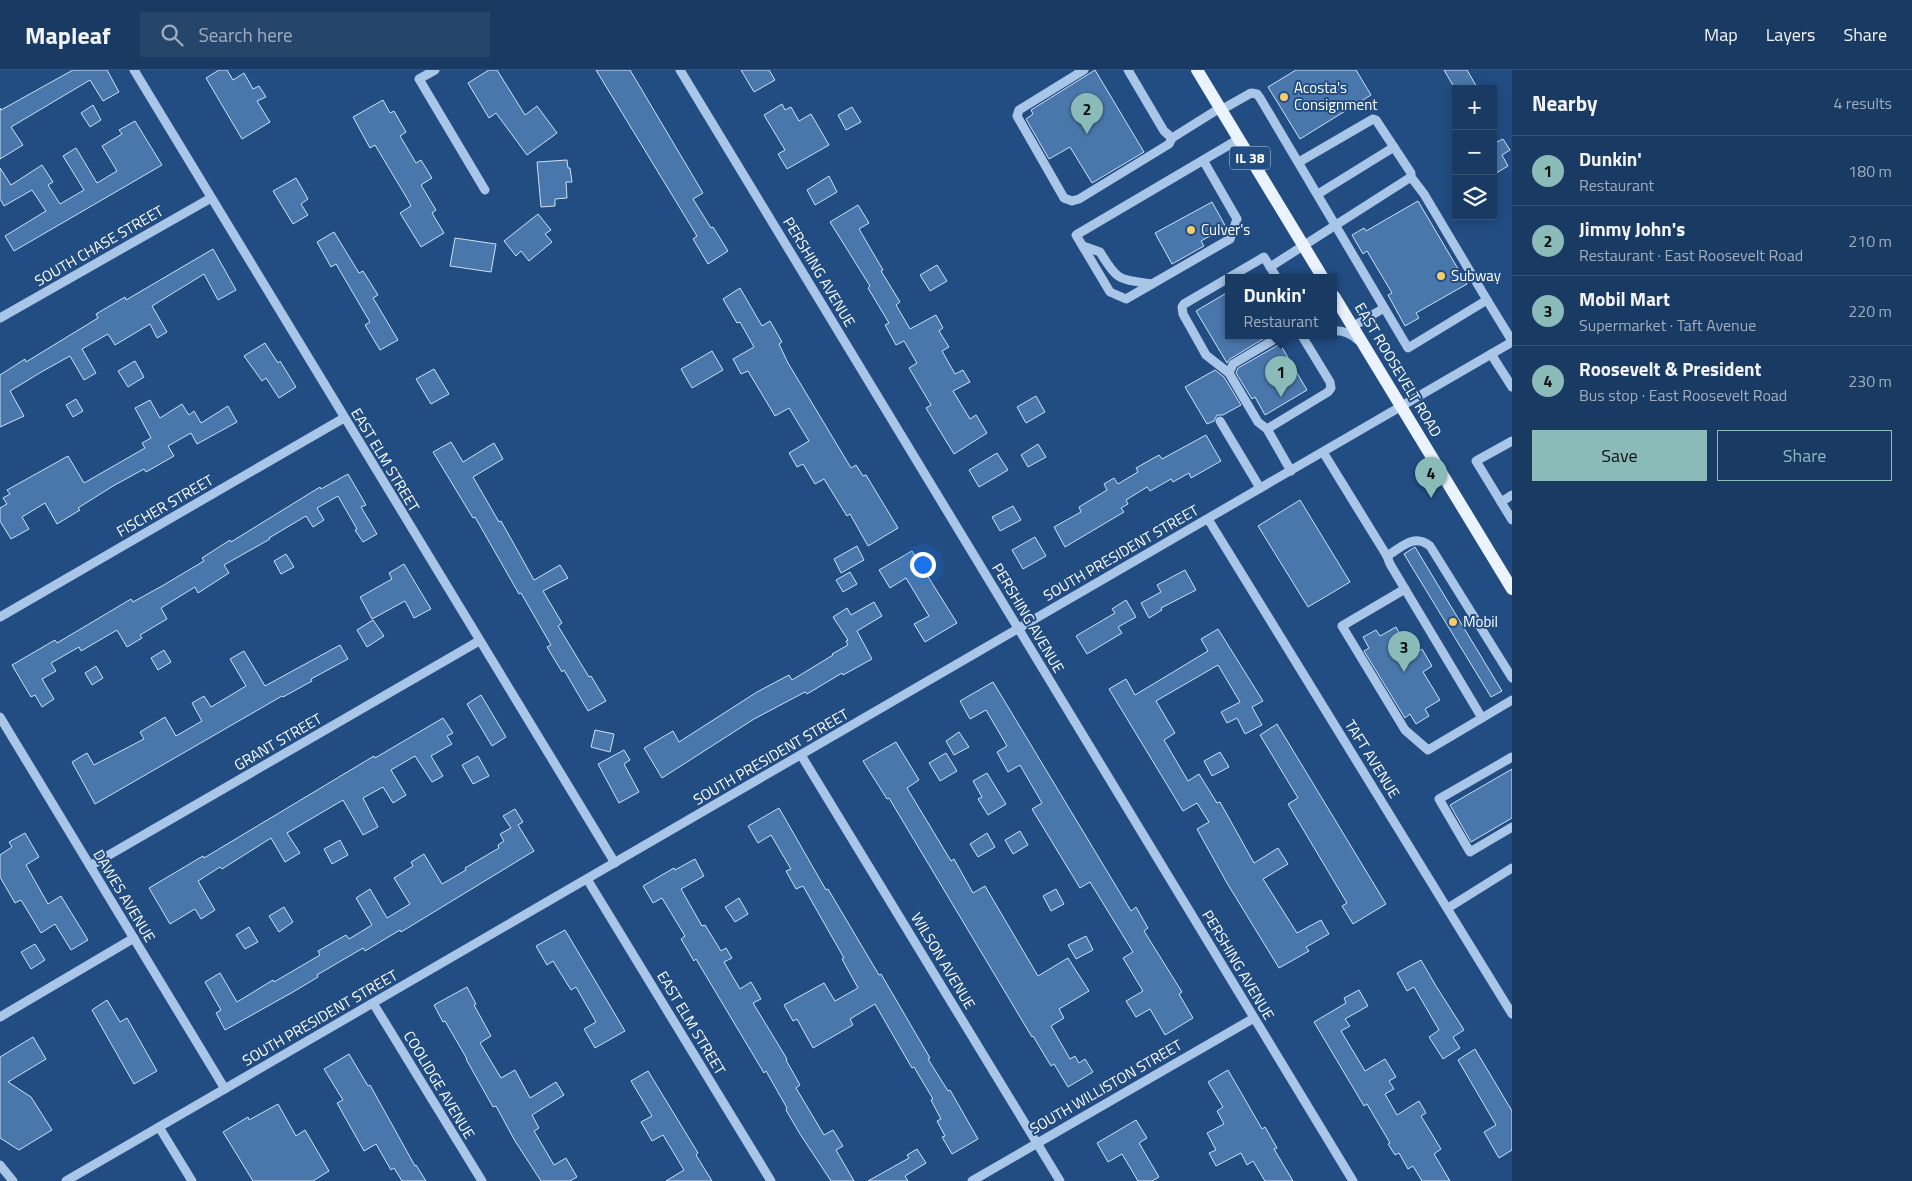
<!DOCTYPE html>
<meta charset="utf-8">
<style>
:root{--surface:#193a62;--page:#26456b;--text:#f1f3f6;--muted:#9fadbe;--line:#375477;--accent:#8bbbb9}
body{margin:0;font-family:"Titillium Web",sans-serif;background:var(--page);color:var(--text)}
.controls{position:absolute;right:15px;top:15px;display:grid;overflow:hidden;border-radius:0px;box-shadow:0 2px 12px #0003}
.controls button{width:45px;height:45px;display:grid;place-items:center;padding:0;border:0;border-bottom:1px solid var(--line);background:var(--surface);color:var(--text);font:25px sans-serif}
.you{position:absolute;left:922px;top:494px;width:18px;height:18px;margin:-12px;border:4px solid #fff;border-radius:50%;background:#1a73e8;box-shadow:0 0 0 8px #1a73e833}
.badge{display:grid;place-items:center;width:32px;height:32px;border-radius:50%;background:var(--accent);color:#111;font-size:16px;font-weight:700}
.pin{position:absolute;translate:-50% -41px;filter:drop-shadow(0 1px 2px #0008)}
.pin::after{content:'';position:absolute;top:26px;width:18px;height:15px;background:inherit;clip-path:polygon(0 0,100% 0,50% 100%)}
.popup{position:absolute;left:1225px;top:204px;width:112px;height:65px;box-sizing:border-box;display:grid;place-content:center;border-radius:0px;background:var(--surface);filter:drop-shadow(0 1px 4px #0005);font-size:16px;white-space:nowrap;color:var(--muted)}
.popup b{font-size:19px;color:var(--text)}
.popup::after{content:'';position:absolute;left:50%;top:100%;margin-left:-10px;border:10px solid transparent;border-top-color:var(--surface)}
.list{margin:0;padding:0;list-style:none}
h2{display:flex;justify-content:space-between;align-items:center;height:65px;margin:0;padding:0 20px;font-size:21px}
h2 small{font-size:16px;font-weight:400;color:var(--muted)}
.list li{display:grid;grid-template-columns:32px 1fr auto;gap:15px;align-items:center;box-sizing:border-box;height:70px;padding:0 20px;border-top:1px solid var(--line)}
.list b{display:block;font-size:19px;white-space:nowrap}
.list p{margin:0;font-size:16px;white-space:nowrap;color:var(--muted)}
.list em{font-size:16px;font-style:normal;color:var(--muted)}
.actions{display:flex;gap:10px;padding:15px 20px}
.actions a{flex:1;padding:11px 0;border:1px solid var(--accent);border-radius:0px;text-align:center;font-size:18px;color:var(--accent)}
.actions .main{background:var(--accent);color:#111}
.icon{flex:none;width:28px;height:28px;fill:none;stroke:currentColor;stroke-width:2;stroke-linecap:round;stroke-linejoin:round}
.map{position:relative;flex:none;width:1512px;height:1111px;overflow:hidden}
header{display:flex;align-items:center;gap:30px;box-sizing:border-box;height:70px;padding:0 25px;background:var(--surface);border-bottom:1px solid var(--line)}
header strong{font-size:24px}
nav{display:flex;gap:28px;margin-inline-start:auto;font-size:18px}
.search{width:350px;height:45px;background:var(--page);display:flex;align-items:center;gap:12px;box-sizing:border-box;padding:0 18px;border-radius:0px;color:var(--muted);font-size:19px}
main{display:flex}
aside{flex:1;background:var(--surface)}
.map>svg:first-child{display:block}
.building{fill:#4a77ab;stroke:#cde0f6}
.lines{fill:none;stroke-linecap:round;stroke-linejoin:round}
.minor{stroke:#a9c6e8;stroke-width:9}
.major{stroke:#ebf3fe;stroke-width:12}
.poi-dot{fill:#f5cc6a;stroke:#214d83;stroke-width:2}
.labels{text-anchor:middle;stroke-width:4;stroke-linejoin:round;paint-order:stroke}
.shield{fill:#214d83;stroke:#bccada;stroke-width:1}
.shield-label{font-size:14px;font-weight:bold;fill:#fff}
.poi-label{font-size:15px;fill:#fff;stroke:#214d83;text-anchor:start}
.street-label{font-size:15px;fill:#fff;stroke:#214d83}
</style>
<header>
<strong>Mapleaf</strong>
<div class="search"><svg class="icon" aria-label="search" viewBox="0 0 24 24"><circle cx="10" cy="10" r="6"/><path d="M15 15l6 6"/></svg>Search here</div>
<nav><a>Map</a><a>Layers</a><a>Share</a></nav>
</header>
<main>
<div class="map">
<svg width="1512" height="1111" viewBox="0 0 1512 1111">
<rect width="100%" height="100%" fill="#214d83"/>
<!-- building -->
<g class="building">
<path d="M73 0H107L119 22 103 31 90 10 11 57 23 75 0 89V38L1 40Z"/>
<path d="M219 0H227L233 10 244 3 253 19 259 16 266 27 257 31 270 52 242 69 206 8Z"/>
<path d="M489 0H497L525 45 537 36 557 63 527 85 496 43 489 48 468 13Z"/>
<path d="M596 0H630L703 123 693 129 711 158 713 157 728 181 708 194 693 169 697 166Z"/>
<path d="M741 0H769L775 10 754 22Z"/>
<path d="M1095 0 1144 82 1092 113 1070 77 1049 89 1026 49 1033 44 1031 40Z"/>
<path d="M1296 0H1356L1371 25 1300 69 1268 17Z"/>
<path d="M1444 0H1467L1478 19H1455Z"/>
<path d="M383 30 390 43 394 41 406 62 400 66 416 93 421 90 432 108 421 115 436 140 432 143 444 163 421 177 400 143 411 136 408 130 375 75 370 78 353 47Z"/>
<path d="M782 34 785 40 791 37 799 51 811 44 829 75 787 99 778 84 785 80 764 45Z"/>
<path d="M93 35 101 50 90 57 81 43Z"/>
<path d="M852 37 861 52 846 60 838 45Z"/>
<path d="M135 51 162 95 14 181 5 166 46 141 32 120 4 136 0 129V98L11 115 42 95 53 112 48 115 60 134 84 120 63 86 76 78 97 113 117 101 102 76 122 64 119 60Z"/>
<path d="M1503 69 1510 80 1502 85 1508 96 1493 105V70L1495 73Z"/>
<path d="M567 90 568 98H570L572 112H566L567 128 555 129V136L541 137 537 92Z"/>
<path d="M829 106 837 122 815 135 807 120Z"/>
<path d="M296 108 308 129 301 134 308 145 293 154 273 121Z"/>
<path d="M1418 131 1467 214 1416 243 1419 248 1405 256 1388 225 1392 223 1367 181 1363 184 1352 165 1364 158 1366 161Z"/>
<path d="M1212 132 1226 157 1201 171 1204 176 1172 194 1155 163Z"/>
<path d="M858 135 869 153 859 159 883 200 881 201 900 232 896 235 910 259 936 245 943 258 939 261 949 277 942 281 955 304 963 300 970 312 953 321 970 349 976 345 987 363 954 384 926 338 931 335 909 298 917 293 904 271 896 275 885 255 889 253 868 218 870 216 830 152Z"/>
<path d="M538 144 551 160 545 164 552 172 529 191 521 181 516 186 504 171Z"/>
<path d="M334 162 359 203 363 201 378 225 373 228 398 270 380 280 365 255 370 252 336 194 331 197 317 172Z"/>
<path d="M455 168 496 174 491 202 450 196Z"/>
<path d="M213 179 236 220 218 230 204 204 152 236 167 262 157 268 150 254 115 275 108 264 82 279 96 303 84 310 70 286 43 301 10 321 24 346 0 357V305L25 289 26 292 98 248 96 244 125 227 126 230Z"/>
<path d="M937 195 947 211 930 221 920 205Z"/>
<path d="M740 218 762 256 770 251 782 272 779 274 788 293 851 398 856 395 863 406 866 405 898 458 868 476 850 444 847 446 824 409 815 414 803 394 797 397 789 383 809 371 789 338 775 346 748 301 741 304 733 289 754 277 740 252 737 253 723 229Z"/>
<path d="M1228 222V266H1268L1230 289 1227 293 1196 241Z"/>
<path d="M265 273 278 293 280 291 296 317 279 328 266 308 262 311 244 286Z"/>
<path d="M1280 274 1307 320 1265 345 1255 327 1252 329 1236 303 1238 298Z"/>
<path d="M712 281 723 300 692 318 681 299Z"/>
<path d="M135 291 144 307 128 317 118 301Z"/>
<path d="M434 299 449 324 431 334 416 309Z"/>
<path d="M1215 300 1224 307 1241 335 1223 345H1217L1214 351 1207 354 1185 317Z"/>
<path d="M1036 326 1045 342 1026 353 1017 337Z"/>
<path d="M76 329 83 341 73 347 66 335Z"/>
<path d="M150 330 160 348 182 334 189 345 194 341 201 353 228 336 237 352 197 374 191 363 168 376 174 386 146 402 144 399 113 416 78 438 80 440 57 454 45 433 22 447 29 459 11 469 0 451V438L7 434 3 428 10 424 7 420 68 386 84 413 145 378 142 373 151 368 135 338Z"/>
<path d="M1206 365 1221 391 1191 408 1189 403 1173 412 1171 409 1150 421 1147 417 1126 430 1128 434 1121 438 1124 442 1065 477 1054 457 1081 442 1079 437 1107 420 1104 414 1114 408 1118 414 1138 402 1136 398 1159 385 1162 389Z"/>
<path d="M451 372 463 392 494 373 503 389 473 407 499 452 501 451 534 510 560 495 568 508 543 521 562 553 558 556 589 607 591 606 606 631 588 641 564 600 562 602 547 577 551 575 521 523 519 524 475 447 473 448 433 382Z"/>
<path d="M1038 374 1046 387 1028 397 1021 385Z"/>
<path d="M997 383 1008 400 979 417 969 400Z"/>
<path d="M348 404 366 435 361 437 377 464 363 472 355 460 357 459 338 426 317 438 324 450 313 457 306 446 269 468 270 469 224 495 229 503 198 523 195 517 161 538 167 549 140 565 142 568 127 577 117 560 81 581 79 577 51 593 56 601 42 609 54 629 42 637 35 625 31 627 12 595 55 570 57 573 131 529 133 532 162 516 204 491 202 488 230 470 231 472 320 417 321 419Z"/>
<path d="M1300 430 1350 512 1308 537 1258 456Z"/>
<path d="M1013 436 1021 450 1000 461 992 447Z"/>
<path d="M1035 467 1046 486 1023 499 1012 480Z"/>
<path d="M857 476 864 490 841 503 834 489Z"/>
<path d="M1415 477 1502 621 1491 627 1404 484Z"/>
<path d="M912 481 957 553 925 572 914 554 929 546 906 508 890 518 879 500Z"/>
<path d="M286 484 294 497 281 504 274 491Z"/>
<path d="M404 494 431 539 414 548 405 531 372 549 360 527 392 509 389 503Z"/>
<path d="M1185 500 1196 520 1161 538 1162 540 1149 548 1141 533 1161 522 1157 515Z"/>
<path d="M850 502 857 514 843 522 836 510Z"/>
<path d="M1126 530 1136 547 1118 557 1122 563 1087 584 1076 566 1115 543 1112 539Z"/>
<path d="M874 532 882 546 857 561 872 589 843 605 842 603 807 624 805 622 754 649 662 708 644 678 673 661 679 672 757 622 789 605 792 610 833 585 832 584 848 575 846 571 848 570 833 547 847 538 851 545Z"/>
<path d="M373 550 384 566 367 577 357 560Z"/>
<path d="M1396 557 1412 585 1422 579 1432 596 1423 602 1440 630 1425 639 1429 646 1416 654 1410 644 1405 648 1364 581 1369 578 1363 567 1376 560 1380 566Z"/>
<path d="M1218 559 1263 631 1252 637 1262 655 1245 664 1237 648 1227 653 1221 642 1240 632 1218 595 1156 631 1175 663 1164 670 1188 711 1199 704 1217 733 1220 732 1254 793 1278 778 1288 794 1263 809 1297 863 1321 850 1329 864 1306 877 1309 881 1279 898 1227 813 1197 759 1209 752 1197 733 1183 741 1109 619 1126 609 1135 625 1208 581 1201 569Z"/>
<path d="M340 575 348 589 311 609 312 611 283 627 282 626 95 734 72 692 87 683 94 695 144 669 140 662 165 647 176 666 202 651 192 633 204 626 211 637 246 616 230 589 244 581 265 616Z"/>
<path d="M164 580 171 592 158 600 151 588Z"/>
<path d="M96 596 103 608 92 615 85 603Z"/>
<path d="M993 612 1131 841 1136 837 1148 858 1144 861 1182 922 1179 924 1193 948 1165 965 1150 939 1136 947 1126 931 1143 921 1123 888 1133 882 1090 812 1080 818 1032 739 1042 733 1020 695 1008 702 997 682 1007 676 986 640 970 649 960 631Z"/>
<path d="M481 625 506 667 492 676 467 634Z"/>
<path d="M443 648 453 663 447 666 452 674 431 686 443 706 432 712 415 686 391 700 406 725 393 733 383 717 363 728 378 757 363 765 343 730 287 763 300 783 285 792 271 768 222 799 220 797 198 811 215 840 201 849 195 839 170 854 149 818 203 786 204 788 374 686 375 688Z"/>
<path d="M1277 654 1386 834 1353 854 1342 836 1347 833 1288 734 1298 728 1260 665Z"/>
<path d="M595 660 614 664 610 682 591 677Z"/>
<path d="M959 662 969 677 954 685 946 671Z"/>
<path d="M896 672 919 710 907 718 951 791 954 789 973 823 985 816 1038 906 1068 888 1089 921 1059 939 1064 948 1051 956 1070 989 1075 986 1079 993 1085 989 1093 1002 1068 1017 1054 994 1051 996 1033 966 1032 967 889 728 887 729 863 691Z"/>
<path d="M624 680 630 690 624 694 639 722 619 733 598 694Z"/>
<path d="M1220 682 1229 697 1212 706 1204 691Z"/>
<path d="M946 683 957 701 940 711 929 693Z"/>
<path d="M478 686 489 706 473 714 462 695Z"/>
<path d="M1512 699V748L1471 772 1450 735Z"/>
<path d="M987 703 1006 734 988 745 978 729 982 727 973 711Z"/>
<path d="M779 738 826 820 828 819 879 905 881 904 930 988 928 989 948 1021 950 1020 978 1069 952 1084 942 1067 945 1066 937 1051 941 1049 931 1030 933 1029 914 997 912 998 875 934 850 949 853 955 813 978 797 949 793 951 784 935 824 913 835 931 858 918 842 889 844 888 803 816 796 819 786 801 791 799 771 765 758 773 748 756Z"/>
<path d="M515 739 523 752 518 755 534 781 401 862 400 860 365 881 363 878 317 905 318 907 293 922 225 960 216 943 221 940 205 912 220 903 237 932 273 910 274 912 320 885 318 881 346 865 349 869 372 855 356 828 370 819 387 848 410 834 394 808 413 796 411 792 424 784 442 814 466 800 465 798 499 778 498 775 504 771 500 764 511 758 503 746Z"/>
<path d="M1020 761 1028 775 1013 784 1005 770Z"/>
<path d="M25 763 39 787 26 795 48 834 61 826 88 870 71 880 55 854 41 863 21 830 15 833 0 807V785L12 777 9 772Z"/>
<path d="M987 763 995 777 978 787 970 774Z"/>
<path d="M340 770 348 785 332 794 324 779Z"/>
<path d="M695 789 704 806 681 819 702 856 705 855 721 881 726 878 732 888 724 892 740 919 751 912 761 929 753 933 787 989 786 990 800 1015 796 1018 824 1065 833 1060 843 1076 836 1080 854 1111H831L800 1064 786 1040 787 1038 766 1001 764 1003 696 889 694 891 681 869 685 866 662 828 653 833 643 816 674 798 675 800Z"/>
<path d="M1056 819 1064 834 1051 841 1043 826Z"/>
<path d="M739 828 748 844 735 852 725 837Z"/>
<path d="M284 837 293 852 279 862 269 846Z"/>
<path d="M249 857 258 872 245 879 236 865Z"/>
<path d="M565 860 625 961 595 978 584 959 596 952 576 917 571 920 553 891 547 895 536 876Z"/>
<path d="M1086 866 1093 880 1076 889 1068 875Z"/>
<path d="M35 874 45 890 31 899 21 882Z"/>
<path d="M1421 890 1436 916 1464 960 1453 967 1460 978 1443 989 1429 967 1439 960 1414 917 1407 921 1397 903Z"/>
<path d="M467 917 476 934 474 935 491 966 480 973 501 1008 515 1000 530 1028 556 1012 564 1025 532 1045 539 1058 534 1061 554 1095 566 1088 577 1107 570 1111H541L515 1071 496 1036 493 1037 466 989H467L445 951 443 952 434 935Z"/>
<path d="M1359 920 1368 936 1345 949 1350 956 1341 961 1365 1001 1385 989 1396 1007 1389 1011 1394 1019 1385 1024 1397 1045 1419 1031 1426 1043 1421 1046 1441 1079 1434 1084 1450 1111H1422L1413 1096 1408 1099 1399 1083 1395 1085 1388 1074 1390 1073 1367 1034 1364 1036 1314 952 1346 933 1344 928Z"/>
<path d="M107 930 120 952 127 948 157 1001 134 1014 92 940Z"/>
<path d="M33 967 46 989 8 1012 31 1027 52 1060 19 1080 0 1068V987Z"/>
<path d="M1475 979 1512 1041V1080L1499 1088 1484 1062 1496 1055 1458 990Z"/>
<path d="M349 984 368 1016 370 1015 415 1096 416 1095 426 1111H402L394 1098 391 1100 376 1074 364 1081 337 1033 343 1030 324 999Z"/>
<path d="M1228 1000 1262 1059 1265 1057 1277 1078 1274 1079 1293 1111H1265L1253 1091 1247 1095 1241 1083 1216 1096 1209 1083 1216 1080 1207 1063 1224 1054 1217 1041 1223 1037 1208 1012Z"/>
<path d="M648 1001 698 1083 696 1085 712 1111H666L684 1100 663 1065 652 1071 641 1052 652 1046 631 1011Z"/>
<path d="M278 1034 296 1066 305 1060 329 1101 313 1111H253L223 1062 248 1047 249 1050Z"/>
<path d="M1136 1050 1147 1068 1139 1073 1159 1107 1152 1111H1138L1122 1084 1108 1092 1097 1073Z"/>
<path d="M917 1079 926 1093 905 1106 908 1111H868L909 1088 907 1085Z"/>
</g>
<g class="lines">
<!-- minor -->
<g class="minor">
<path d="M134 0 615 793"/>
<path d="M435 0 419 9 485 120"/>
<path d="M680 0 1353 1111"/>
<path d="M1084 0 1019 40 1017 46 1064 128 1072 131 1079 129 1169 74 1172 68"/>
<path d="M1128 0 1164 61 1172 68 1220 38"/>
<path d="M1221 40 1251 23 1257 24 1260 28 1408 278 1487 230 1512 271"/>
<path d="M1203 90 1237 149 1230 169 1126 229 1110 222 1076 165 1239 69"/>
<path d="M1411 107 1424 124 1487 230"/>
<path d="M1318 124 1394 77"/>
<path d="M1083 176 1100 182C1118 212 1119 209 1152 214"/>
<path d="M1270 197 1411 107V103L1376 50 1373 49 1299 92"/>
<path d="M0 248 211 128"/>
<path d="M1352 257 1384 238"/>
<path d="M1334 261C1344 260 1351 264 1358 270"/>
<path d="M1280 266 1233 294 1229 303 1258 352 1267 359 1291 401"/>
<path d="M1491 284 1512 317"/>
<path d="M1229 303 1206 285 1183 244 1182 237 1184 234 1264 187 1277 208"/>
<path d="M1220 351 1260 418"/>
<path d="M1267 359 1328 322 1331 318 1330 312 1302 266"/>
<path d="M1512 371 1476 391 1501 432 1512 425"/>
<path d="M1323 382 1387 486C1402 477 1414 463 1430 476L1512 608"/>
<path d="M1501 432 1512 450"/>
<path d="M1208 449 1512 944"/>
<path d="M1387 486 1390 494 1482 648 1512 630"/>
<path d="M1405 519 1342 556 1405 660 1428 680 1482 648"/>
<path d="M0 547 344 348"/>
<path d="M0 647 225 1019"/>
<path d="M801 685 1060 1111"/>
<path d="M1512 687 1439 729 1470 782 1512 757"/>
<path d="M90 796 479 571"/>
<path d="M587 809 771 1111"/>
<path d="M1448 838 1512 798"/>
<path d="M373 933 482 1111"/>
<path d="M0 947 134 868"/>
<path d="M159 1057 192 1111"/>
<path d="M0 1095 13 1111"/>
<path d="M66 1111 1512 272"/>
<path d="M972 1111 1254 948"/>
</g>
<!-- major -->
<g class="major">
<path d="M1197 0 1323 208"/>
<path d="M1334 226 1512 519"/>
</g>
</g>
<!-- markers -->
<g class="poi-dot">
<circle cx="1284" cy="27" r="5"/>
<circle cx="1191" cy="160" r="5"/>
<circle cx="1441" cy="206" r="5"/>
<circle cx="1453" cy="552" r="5"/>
</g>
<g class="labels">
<!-- shield labels -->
<rect class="shield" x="1230" y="76.5" width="40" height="23" rx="4"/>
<g class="shield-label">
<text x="1250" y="93">IL 38</text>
</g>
<!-- poi labels -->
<g class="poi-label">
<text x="1294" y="23">Acosta's<tspan x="1294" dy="17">Consignment</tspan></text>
<text x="1201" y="165">Culver's</text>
<text x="1451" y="211">Subway</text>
<text x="1463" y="557">Mobil</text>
</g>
<!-- street labels -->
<g class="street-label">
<text transform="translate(99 176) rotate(-30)" y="5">SOUTH CHASE STREET</text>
<text transform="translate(819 202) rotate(59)" y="5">PERSHING AVENUE</text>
<text transform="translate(1398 300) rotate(59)" y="5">EAST ROOSEVELT ROAD</text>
<text transform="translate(385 390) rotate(59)" y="5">EAST ELM STREET</text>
<text transform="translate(165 436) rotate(-30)" y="5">FISCHER STREET</text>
<text transform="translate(1121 483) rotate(-30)" y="5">SOUTH PRESIDENT STREET</text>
<text transform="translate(1028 548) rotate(59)" y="5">PERSHING AVENUE</text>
<text transform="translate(278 672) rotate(-30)" y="5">GRANT STREET</text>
<text transform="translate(771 687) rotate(-30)" y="5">SOUTH PRESIDENT STREET</text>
<text transform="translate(1372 689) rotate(58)" y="5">TAFT AVENUE</text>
<text transform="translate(124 826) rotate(59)" y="5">DAWES AVENUE</text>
<text transform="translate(943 891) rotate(59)" y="5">WILSON AVENUE</text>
<text transform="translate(1238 895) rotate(59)" y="5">PERSHING AVENUE</text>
<text transform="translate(320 948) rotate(-30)" y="5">SOUTH PRESIDENT STREET</text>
<text transform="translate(691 953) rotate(59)" y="5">EAST ELM STREET</text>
<text transform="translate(439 1015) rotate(59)" y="5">COOLIDGE AVENUE</text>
<text transform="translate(1106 1017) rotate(-30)" y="5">SOUTH WILLISTON STREET</text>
</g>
</g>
</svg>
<div class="controls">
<button>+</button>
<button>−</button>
<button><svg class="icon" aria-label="layers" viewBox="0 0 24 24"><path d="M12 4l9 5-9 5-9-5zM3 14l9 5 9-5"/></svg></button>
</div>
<div class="you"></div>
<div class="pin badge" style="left:1281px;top:327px">1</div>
<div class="popup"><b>Dunkin'</b>Restaurant</div>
<div class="pin badge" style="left:1087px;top:64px">2</div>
<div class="pin badge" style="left:1404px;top:602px">3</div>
<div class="pin badge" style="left:1431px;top:428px">4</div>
</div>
<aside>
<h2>Nearby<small>4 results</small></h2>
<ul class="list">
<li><span class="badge">1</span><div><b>Dunkin'</b><p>Restaurant</p></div><em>180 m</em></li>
<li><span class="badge">2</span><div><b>Jimmy John's</b><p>Restaurant · East Roosevelt Road</p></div><em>210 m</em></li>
<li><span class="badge">3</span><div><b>Mobil Mart</b><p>Supermarket · Taft Avenue</p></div><em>220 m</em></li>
<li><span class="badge">4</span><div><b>Roosevelt &amp; President</b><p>Bus stop · East Roosevelt Road</p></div><em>230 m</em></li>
</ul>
<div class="actions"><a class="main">Save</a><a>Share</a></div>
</aside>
</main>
